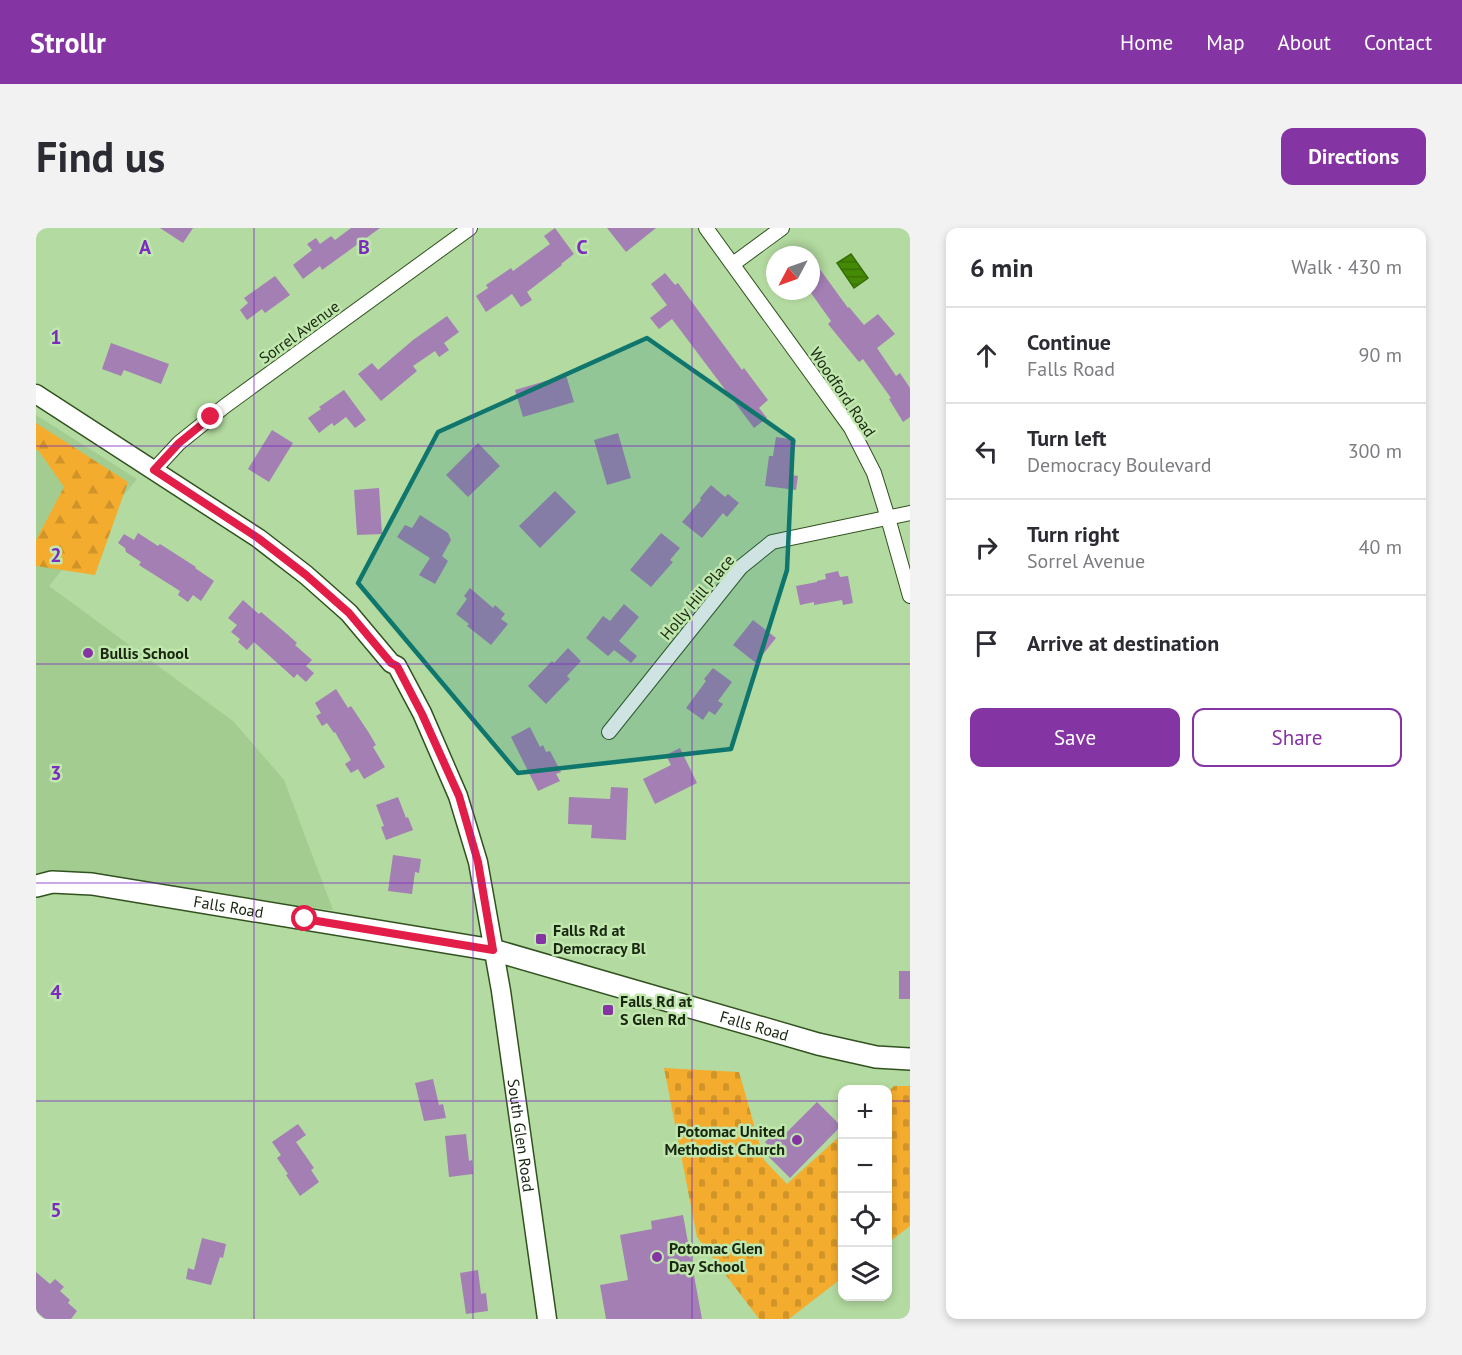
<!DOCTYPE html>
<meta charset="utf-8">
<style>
:root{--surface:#fff;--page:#f2f2f3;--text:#2b2b33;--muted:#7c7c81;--line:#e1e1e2;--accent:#8534a3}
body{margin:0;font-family:"PT Sans",sans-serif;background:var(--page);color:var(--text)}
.controls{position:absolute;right:18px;bottom:18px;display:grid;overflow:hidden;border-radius:12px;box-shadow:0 3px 9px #0003}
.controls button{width:54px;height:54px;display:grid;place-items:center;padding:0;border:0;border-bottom:2px solid var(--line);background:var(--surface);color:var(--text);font:30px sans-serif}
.compass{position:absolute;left:730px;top:18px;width:54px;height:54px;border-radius:50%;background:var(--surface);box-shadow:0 3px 9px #0003;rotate:229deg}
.stop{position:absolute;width:18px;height:18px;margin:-14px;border:4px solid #e11d48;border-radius:50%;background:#fff}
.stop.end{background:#e11d48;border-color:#fff;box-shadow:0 2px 6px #0008}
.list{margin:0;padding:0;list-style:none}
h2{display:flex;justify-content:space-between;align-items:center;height:78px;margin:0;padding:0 24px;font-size:26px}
h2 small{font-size:20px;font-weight:400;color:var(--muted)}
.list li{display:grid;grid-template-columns:39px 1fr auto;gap:18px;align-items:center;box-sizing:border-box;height:96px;padding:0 24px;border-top:2px solid var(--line)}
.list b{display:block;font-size:22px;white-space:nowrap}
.list p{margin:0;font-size:20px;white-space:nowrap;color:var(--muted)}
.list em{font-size:20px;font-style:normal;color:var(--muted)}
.actions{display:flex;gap:12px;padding:18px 24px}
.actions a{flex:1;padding:14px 0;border:2px solid var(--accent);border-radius:12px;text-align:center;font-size:21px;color:var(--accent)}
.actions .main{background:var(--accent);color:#fff}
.icon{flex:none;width:33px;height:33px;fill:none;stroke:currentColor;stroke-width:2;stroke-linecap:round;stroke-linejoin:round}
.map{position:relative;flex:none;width:874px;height:1091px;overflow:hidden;border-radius:12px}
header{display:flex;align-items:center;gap:36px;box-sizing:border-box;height:84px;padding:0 30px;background:var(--accent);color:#fff}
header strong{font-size:28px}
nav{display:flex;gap:33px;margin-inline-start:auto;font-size:21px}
.intro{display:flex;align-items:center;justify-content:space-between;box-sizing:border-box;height:144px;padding:0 36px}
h1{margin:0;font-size:42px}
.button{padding:15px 27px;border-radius:12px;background:var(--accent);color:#fff;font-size:21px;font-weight:700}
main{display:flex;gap:36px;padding:0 36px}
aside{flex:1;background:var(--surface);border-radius:12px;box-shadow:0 3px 9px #0003}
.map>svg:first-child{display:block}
.built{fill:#a3cd90}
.forest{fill:url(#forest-firs)}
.cemetery{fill:url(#cemetery-stones)}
.water{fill:url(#water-rules);stroke:#376c08;stroke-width:1.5}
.building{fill:#a47fb4}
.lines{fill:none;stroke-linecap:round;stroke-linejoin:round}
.street-casing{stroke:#31521f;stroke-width:16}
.secondary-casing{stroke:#31521f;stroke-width:21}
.primary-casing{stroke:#31521f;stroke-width:24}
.street{stroke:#fff;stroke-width:14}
.secondary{stroke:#fff;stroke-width:18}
.primary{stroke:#fff;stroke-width:21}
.route{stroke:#e11d48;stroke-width:8}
.marked{fill:#0f766e;fill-opacity:0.2;stroke:#0f766e;stroke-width:4.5;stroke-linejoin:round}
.grid{fill:none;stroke:#7b2cbf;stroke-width:1.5;stroke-opacity:0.55}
.poi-dot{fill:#8534a3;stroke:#c0e7ad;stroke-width:2}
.labels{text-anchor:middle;stroke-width:5;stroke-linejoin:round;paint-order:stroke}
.street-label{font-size:16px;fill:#192711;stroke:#c0e7ad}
.poi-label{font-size:16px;font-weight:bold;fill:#192711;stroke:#c0e7ad;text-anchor:start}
.grid-label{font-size:20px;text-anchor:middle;font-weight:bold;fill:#7b2cbf;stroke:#c0e7ad;stroke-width:5;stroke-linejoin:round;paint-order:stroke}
</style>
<header>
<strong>Strollr</strong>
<nav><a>Home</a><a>Map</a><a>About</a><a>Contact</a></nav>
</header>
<div class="intro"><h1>Find us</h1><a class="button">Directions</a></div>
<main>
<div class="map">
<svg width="874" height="1091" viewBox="0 0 874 1091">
<defs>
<pattern id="forest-firs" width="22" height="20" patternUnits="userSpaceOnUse" patternTransform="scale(1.5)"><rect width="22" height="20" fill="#f4ac2e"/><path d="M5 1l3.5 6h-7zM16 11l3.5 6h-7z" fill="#d19428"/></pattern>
<pattern id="cemetery-stones" width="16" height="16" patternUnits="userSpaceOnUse" patternTransform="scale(1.5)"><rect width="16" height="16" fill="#f4ac2e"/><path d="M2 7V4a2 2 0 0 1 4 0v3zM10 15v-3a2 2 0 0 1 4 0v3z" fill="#d19428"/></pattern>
<pattern id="water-rules" width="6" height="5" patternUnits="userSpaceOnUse" patternTransform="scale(1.5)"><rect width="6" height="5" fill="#448a04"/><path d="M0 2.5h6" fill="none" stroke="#387104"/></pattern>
</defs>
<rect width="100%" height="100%" fill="#b3daa0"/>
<!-- built -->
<path class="built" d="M0 187 101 251 13 358 197 493 248 552 297 682 56 656 0 658Z"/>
<!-- forest -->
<path class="forest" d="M0 195 92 254 59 347 0 338V312L28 259 2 222H0Z"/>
<!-- cemetery -->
<g class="cemetery">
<path d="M628 840 703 844 728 932 751 956 806 906V1050L753 1091H723L661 1009Z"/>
<path d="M858 858H874V998L852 1015V864Z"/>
</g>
<!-- water -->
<path class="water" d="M815 26 832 50 818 60 801 35Z"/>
<!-- building -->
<g class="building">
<path d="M124 0H157L147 15Z"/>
<path d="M315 0H344L286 42 284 38 267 51 257 37 276 22 271 16 280 10 284 16 295 8 299 12Z"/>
<path d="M519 0 538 26 525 36 526 37 491 64 496 72 485 79 476 66 450 84 440 68 452 60 450 57 475 40 477 43 514 16 508 8Z"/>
<path d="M571 0H620L590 24Z"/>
<path d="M783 40 812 80 813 79 828 97 842 86 859 106 841 120 860 148 864 145 874 160V189L867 194 853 171 855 170 827 131 823 134 792 96 795 93 775 65V46Z"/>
<path d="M629 45 639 57 642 55 706 142 708 140 732 172 723 180 731 190 718 200 636 91 623 101 614 90 631 77 615 56Z"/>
<path d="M239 48 254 67 229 85 226 81 211 92 204 82 212 75 208 70Z"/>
<path d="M411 88 423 104 408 115 413 122 403 129 399 123 377 138 381 143 345 173 322 146 336 135 342 142 377 112Z"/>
<path d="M75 115 133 136 125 156 88 142 85 148 66 141Z"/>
<path d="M530 147 538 174 487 189 479 162Z"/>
<path d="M308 162 330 192 319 200 310 189 298 198 296 195 283 205 272 190 285 181 283 179Z"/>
<path d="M236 202 257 215 233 254 212 241Z"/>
<path d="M582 205 595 250 571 257 558 212Z"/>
<path d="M740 209 760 212 755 247 762 248 760 262 729 258 733 228H737Z"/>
<path d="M442 215 464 238 432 269 410 247Z"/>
<path d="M675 257 689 269 692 266 703 275 691 289 687 285 666 310 646 294 665 272 664 270Z"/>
<path d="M343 260 346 306 321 307 318 262Z"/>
<path d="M519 263 540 284 504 320 483 298Z"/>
<path d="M384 287 412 305 415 312 406 328 412 333 399 356 383 347 394 330 361 309 369 297 376 300Z"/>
<path d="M102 305 122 318 124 316 149 332 160 339 159 340 178 353 165 373 157 367 152 374 142 367 144 363 103 337 105 334 90 324 89 320 82 315 88 306 98 312Z"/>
<path d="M625 305 644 320 634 332 637 334 615 359 594 342Z"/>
<path d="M802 343 804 349 812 348 817 375 807 377 806 372 778 377V374L764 377 760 358 781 354V353L790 351 789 346Z"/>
<path d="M434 360 457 380 459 377 469 386 465 391 472 396 455 417 431 398 433 396 420 386 431 371 428 368Z"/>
<path d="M207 372 223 386 225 384 250 405 261 415 259 417 276 432 270 438 278 445 270 454 261 446 258 450 218 414 211 422 202 414 204 411 195 404 201 397 192 390Z"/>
<path d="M588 376 603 389 583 413 601 428 595 435 578 422 572 428 550 410 567 388 574 393Z"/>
<path d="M717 392 740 410 720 435 697 417Z"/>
<path d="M532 420 545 433 531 448 534 451 510 476 492 458 516 433 518 435Z"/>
<path d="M677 440 696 454 682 473 687 476 679 487 673 483 667 492 650 480 670 453 668 451Z"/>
<path d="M300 461 312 480 315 478 333 505 340 517 337 519 349 539 328 551 322 541 315 545 309 536 315 532 299 504 298 505 291 495 286 498 280 488 285 485 279 475Z"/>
<path d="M494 499 504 519 507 517 510 524 514 523 525 544 520 546 524 553 502 563 475 509Z"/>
<path d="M644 520 661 555 619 576 607 551 635 537 630 527Z"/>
<path d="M575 559 592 560 590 612 555 610 556 597 532 596 533 569 574 571Z"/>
<path d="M362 569 370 590 372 589 377 602 350 612 345 599 348 598 340 577Z"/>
<path d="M357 627 385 631 383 645 379 644 376 666 352 663Z"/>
<rect x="863" y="743" width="11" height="28"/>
<path d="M397 851 403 877 407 876 410 890 388 893 379 855Z"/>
<path d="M781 874 805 898 754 950 730 926 736 921 729 914 740 903 746 909Z"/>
<path d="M262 896 270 907 260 914 278 940 275 942 283 954 264 968 250 947 252 946 241 930 245 927 236 914Z"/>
<path d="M430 906 433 933 436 932 437 946 413 949 409 908Z"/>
<path d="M647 987 666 1091H570L564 1057 592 1052 584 1007 616 1001 615 993Z"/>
<path d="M166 1010 190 1016 187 1030 184 1029 175 1057 150 1051 152 1040 158 1042Z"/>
<path d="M442 1042 445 1066 450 1065 452 1083 430 1086 424 1045Z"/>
<path d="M0 1044 14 1056 19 1051 28 1059 24 1063 34 1072 32 1075 41 1083 35 1091H9L0 1083Z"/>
</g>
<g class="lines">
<!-- street casing -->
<g class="street-casing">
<g id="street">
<path d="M670 0 815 200 838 245 852 290 874 368"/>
<path d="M697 36 746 0"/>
<path d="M118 242 143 215 189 178 434 0"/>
<path d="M573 504 705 339 736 314 874 285"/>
</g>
</g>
<!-- secondary casing -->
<g class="secondary-casing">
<g id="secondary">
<path id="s1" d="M0 166 222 310 270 347 313 385 355 435 361 438 386 485 422 568 442 634 465 763 511 1091"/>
</g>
</g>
<!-- primary casing -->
<g class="primary-casing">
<g id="primary">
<path id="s2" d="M0 658 16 654 56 656 457 722 782 816 840 829 874 831"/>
</g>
</g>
<!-- street -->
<use href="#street" class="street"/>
<!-- secondary -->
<use href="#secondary" class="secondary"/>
<!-- primary -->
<use href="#primary" class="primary"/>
</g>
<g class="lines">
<!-- route -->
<path class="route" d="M175 189 143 215 118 242 222 310 270 347 313 385 355 435 361 438 386 486 423 568 442 634 457 722 269 691"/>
</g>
<!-- marked area -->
<path class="marked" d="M611 110 757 212 751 342 695 521 482 545 322 355 402 204Z"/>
<!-- grid -->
<path class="grid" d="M218 0V1091M437 0V1091M656 0V1091M0 218H874M0 436H874M0 655H874M0 873H806M852 873H874"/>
<!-- markers -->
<g class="poi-dot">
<circle cx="52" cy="425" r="6"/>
<rect x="499" y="705" width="12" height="12" rx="3"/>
<rect x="566" y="776" width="12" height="12" rx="3"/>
<circle cx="761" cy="912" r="6"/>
<circle cx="621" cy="1029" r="6"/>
</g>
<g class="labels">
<!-- street labels -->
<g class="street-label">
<text transform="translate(263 104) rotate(-36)" y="6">Sorrel Avenue</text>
<text transform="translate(807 164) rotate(56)" y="6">Woodford Road</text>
<text transform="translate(661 369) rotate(-50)" y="6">Holly Hill Place</text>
<text dy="6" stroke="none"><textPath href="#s2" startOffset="195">Falls Road</textPath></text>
<text dy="6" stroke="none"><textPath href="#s2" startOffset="735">Falls Road</textPath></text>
<text dy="6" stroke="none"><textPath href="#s1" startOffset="944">South Glen Road</textPath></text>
</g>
<!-- poi labels -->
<g class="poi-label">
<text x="64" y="431">Bullis School</text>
<text x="517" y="708">Falls Rd at<tspan x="517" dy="18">Democracy Bl</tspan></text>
<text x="584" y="779">Falls Rd at<tspan x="584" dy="18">S Glen Rd</tspan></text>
<text x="749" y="909" text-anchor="end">Potomac United<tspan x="749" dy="18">Methodist Church</tspan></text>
<text x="633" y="1026">Potomac Glen<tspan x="633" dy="18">Day School</tspan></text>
</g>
</g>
<g class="grid-label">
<text x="109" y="26">A</text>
<text x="328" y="26">B</text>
<text x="546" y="26">C</text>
<text x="20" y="116">1</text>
<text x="20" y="334">2</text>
<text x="20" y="552">3</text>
<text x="20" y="771">4</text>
<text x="20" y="989">5</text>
</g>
</svg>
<div class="controls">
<button>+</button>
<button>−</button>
<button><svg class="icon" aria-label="locate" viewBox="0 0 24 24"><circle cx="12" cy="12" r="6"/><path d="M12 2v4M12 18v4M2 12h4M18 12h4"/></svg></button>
<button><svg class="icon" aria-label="layers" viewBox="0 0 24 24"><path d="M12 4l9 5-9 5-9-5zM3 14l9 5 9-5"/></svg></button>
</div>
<svg class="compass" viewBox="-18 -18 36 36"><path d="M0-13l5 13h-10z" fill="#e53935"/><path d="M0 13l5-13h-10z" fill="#7c7c81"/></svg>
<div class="stop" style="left:269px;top:691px"></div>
<div class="stop end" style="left:175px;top:189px"></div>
</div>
<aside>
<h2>6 min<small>Walk · 430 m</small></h2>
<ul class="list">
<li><svg class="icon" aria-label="ahead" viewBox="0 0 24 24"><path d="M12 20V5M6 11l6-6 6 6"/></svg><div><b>Continue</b><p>Falls Road</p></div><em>90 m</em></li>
<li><svg class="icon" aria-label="left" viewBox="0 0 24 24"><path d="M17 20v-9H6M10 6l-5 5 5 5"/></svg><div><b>Turn left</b><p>Democracy Boulevard</p></div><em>300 m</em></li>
<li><svg class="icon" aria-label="right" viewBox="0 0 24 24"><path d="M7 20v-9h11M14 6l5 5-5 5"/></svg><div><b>Turn right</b><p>Sorrel Avenue</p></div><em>40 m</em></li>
<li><svg class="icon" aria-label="arrive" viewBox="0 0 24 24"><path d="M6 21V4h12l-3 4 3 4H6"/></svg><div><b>Arrive at destination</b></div></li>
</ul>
<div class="actions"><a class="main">Save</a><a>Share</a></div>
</aside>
</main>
